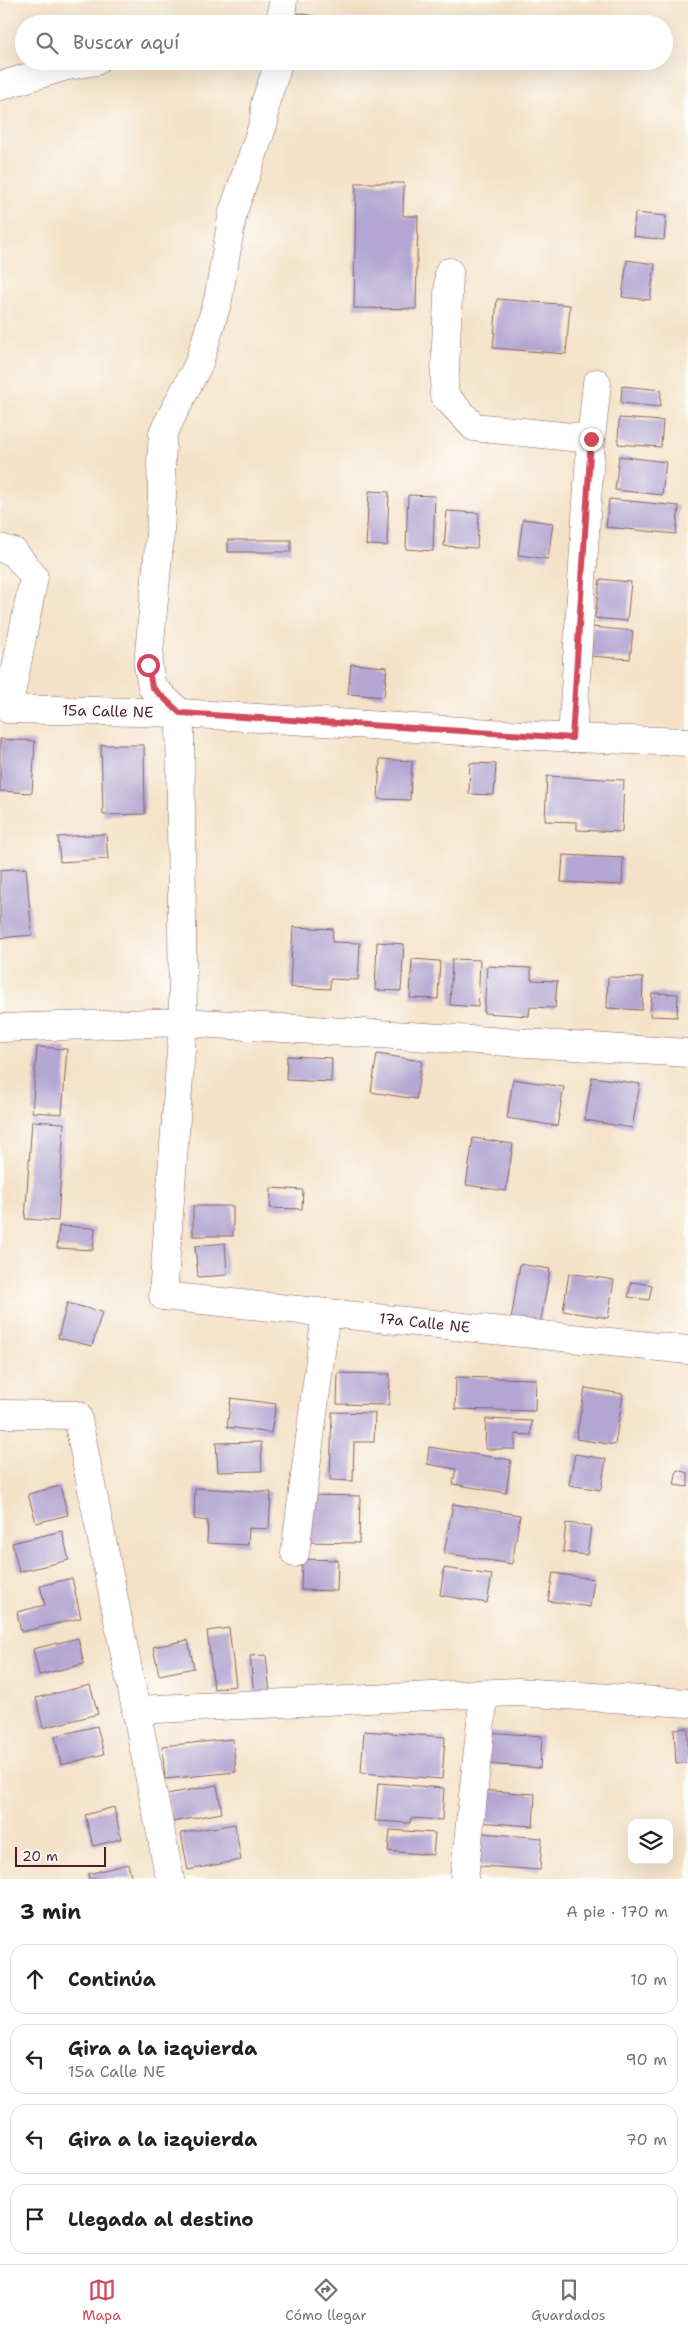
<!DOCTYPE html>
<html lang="es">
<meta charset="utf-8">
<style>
:root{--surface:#fff;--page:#f6f6f6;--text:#202124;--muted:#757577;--line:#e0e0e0;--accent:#d1495b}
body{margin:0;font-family:"Shantell Sans",sans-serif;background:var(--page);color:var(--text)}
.controls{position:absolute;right:15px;bottom:15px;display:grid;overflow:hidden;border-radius:10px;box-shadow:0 5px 20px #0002}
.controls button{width:45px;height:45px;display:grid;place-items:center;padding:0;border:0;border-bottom:1px solid var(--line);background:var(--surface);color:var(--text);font:25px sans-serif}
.scale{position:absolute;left:15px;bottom:12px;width:91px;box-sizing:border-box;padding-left:5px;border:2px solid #4a1f2b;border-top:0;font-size:14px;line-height:18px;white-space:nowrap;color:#4a1f2b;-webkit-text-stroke:4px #fdfcf7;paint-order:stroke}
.stop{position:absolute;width:15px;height:15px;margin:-11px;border:4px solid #d1495b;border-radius:50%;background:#fff}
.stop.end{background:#d1495b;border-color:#fff;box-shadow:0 1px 5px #0008}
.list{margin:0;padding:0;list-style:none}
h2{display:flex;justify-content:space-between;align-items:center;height:65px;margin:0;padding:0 20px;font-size:21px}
h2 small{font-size:16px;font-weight:400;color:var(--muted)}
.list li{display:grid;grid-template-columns:32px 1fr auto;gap:15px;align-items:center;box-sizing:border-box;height:70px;margin:0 10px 10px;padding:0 10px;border:1px solid var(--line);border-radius:15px}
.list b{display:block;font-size:19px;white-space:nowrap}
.list p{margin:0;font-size:16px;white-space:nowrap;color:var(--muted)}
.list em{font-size:16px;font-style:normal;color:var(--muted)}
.icon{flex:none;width:28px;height:28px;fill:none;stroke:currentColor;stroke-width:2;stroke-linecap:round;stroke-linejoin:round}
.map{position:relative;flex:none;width:688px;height:1879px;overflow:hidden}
.search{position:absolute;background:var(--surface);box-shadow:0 5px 20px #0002;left:15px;right:15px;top:15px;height:55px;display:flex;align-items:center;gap:12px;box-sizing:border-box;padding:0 18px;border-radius:28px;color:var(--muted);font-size:19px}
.sheet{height:385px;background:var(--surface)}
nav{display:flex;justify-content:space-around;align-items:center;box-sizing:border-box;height:70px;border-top:1px solid var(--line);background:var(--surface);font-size:14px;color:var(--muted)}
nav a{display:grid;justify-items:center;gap:2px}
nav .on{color:var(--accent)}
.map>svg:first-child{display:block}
.building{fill:#b3a6d2}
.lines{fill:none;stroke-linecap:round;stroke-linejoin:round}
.minor-casing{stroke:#866362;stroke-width:29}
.minor{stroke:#fff;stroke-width:28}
.route{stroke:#d1495b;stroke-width:6}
.labels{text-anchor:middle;stroke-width:5;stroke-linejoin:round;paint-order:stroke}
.street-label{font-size:15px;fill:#4a1f2b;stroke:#fdfcf7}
</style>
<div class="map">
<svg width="688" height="1879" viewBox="0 0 688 1879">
<rect width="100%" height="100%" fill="#fdfcf7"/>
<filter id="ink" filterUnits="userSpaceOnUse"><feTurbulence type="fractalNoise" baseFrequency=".02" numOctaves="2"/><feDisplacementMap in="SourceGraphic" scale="10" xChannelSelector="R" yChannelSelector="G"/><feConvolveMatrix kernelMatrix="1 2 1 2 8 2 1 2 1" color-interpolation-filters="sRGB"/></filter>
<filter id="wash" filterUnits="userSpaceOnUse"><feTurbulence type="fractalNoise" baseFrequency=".0096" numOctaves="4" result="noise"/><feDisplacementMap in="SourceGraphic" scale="20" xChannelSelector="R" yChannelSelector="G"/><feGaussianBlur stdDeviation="1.12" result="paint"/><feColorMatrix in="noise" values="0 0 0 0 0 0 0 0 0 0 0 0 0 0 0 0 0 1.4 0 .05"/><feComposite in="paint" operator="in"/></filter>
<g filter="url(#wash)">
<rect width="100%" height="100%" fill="#f4e2c8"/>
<g id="blocks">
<!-- building -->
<g class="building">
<path d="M298 13 350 23V24H296Z"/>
<path d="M523 20 524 24H497V22Z"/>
<path d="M356 183H404L403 216H418L416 309 354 308Z"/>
<path d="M635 213 666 216 664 240 633 236Z"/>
<path d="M627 260 655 264 650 300 622 297Z"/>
<path d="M497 299 570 305 566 354 493 348Z"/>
<path d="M622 386 661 390 660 407 621 403Z"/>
<path d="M619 418 663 421 661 447 618 444Z"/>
<path d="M619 456 666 462 662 495 615 490Z"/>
<path d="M369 491 389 492 387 546 366 545Z"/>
<path d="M408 495 435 496 433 551 406 549Z"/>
<path d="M609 499 679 506 676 534 606 527Z"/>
<path d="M447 511 479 513 477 548 444 546Z"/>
<path d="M523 519 553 523 548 559 518 555Z"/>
<rect x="228" y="540" width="63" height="12"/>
<path d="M600 579 631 582 627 621 595 618Z"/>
<path d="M592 627 633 631 630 659 590 656Z"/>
<path d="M351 664 387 667 384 697 348 694Z"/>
<path d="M0 739 35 741 32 793 0 791Z"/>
<path d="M101 745H144L145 814 103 815Z"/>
<path d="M380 759 412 761 410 800 378 799Z"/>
<path d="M470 763 496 764 494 795 469 794Z"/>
<path d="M547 776 624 780 622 832 577 830V822L545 821Z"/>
<path d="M106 834 108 859 60 862 58 837Z"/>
<path d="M563 855 623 858 622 885 561 882Z"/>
<path d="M26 868 32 935 0 938V870Z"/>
<path d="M293 927 333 929 332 942 360 943 358 980 330 979V989L290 987Z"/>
<path d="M377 942 404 944 401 991 375 990Z"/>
<path d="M412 959 440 961 438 999 410 998Z"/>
<path d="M452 959 480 960 478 1007 450 1005Z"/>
<path d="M487 966 531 968V980L557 981 555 1008 530 1007 529 1016 484 1013Z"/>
<path d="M608 977 643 978 642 1010 607 1008Z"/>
<path d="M652 993 678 994 677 1017 650 1016Z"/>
<path d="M37 1047 67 1049 62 1114 32 1112Z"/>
<path d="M377 1054 422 1061 416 1099 371 1092Z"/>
<path d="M287 1056 332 1058 331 1082 286 1080Z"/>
<path d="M592 1077 640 1084 632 1128 585 1120Z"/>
<path d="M513 1079 564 1087 557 1126 507 1118Z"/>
<path d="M32 1121 64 1123 58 1221 25 1219Z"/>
<path d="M473 1138 513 1144 506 1191 466 1185Z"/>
<path d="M271 1188 303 1190 302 1209 270 1208Z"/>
<rect x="193" y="1206" width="40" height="30"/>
<path d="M59 1226 95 1228 93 1250 57 1248Z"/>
<path d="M225 1243 227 1275 198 1277 195 1246Z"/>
<path d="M520 1264 550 1269 540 1325 511 1320Z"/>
<path d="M569 1273 614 1280 608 1318 563 1311Z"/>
<path d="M631 1282 652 1285 649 1300 628 1297Z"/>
<path d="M67 1303 102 1312 92 1346 58 1338Z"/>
<path d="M338 1373 390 1374 389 1405 337 1404Z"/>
<path d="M456 1377 536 1379 535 1411 455 1409Z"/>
<path d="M585 1388 623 1394 615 1445 576 1439Z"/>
<path d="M231 1398 276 1404 271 1433 227 1427Z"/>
<path d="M332 1412 375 1413 374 1442H354L353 1481 330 1480Z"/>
<path d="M486 1419 532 1421 531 1435 515 1434V1449H485Z"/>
<path d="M261 1442 262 1471 218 1472 216 1443Z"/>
<path d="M429 1447 511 1460 506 1493 453 1484 456 1469 427 1464Z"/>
<path d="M575 1454 606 1459 601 1490 569 1485Z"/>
<path d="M677 1470 688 1473V1487L674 1485Z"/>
<path d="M60 1486 68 1515 36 1523 28 1494Z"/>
<path d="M195 1488 271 1492 269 1529 249 1528 248 1545 207 1543 208 1521 194 1519Z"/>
<path d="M307 1495 360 1496 359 1543 305 1542Z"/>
<path d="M453 1504 520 1515 512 1564 444 1553Z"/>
<path d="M566 1523 591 1526 587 1555 563 1552Z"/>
<path d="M62 1531 69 1560 19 1572 12 1543Z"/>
<path d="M302 1559 338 1560 337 1591 301 1590Z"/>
<path d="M444 1568 492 1575 487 1603 440 1595Z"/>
<path d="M553 1573 594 1579 590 1607 548 1601Z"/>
<path d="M72 1578 81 1618 21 1632 17 1612 45 1605 40 1586Z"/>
<path d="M229 1628 236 1686 214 1689 207 1631Z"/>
<path d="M78 1638 84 1664 39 1675 33 1649Z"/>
<path d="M188 1640 194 1668 159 1675 153 1647Z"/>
<path d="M266 1655 270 1694 254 1695 250 1656Z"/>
<path d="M90 1685 98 1714 43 1728 36 1698Z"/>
<path d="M97 1726 104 1754 61 1765 55 1736Z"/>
<path d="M688 1728V1763L676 1764 674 1729Z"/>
<path d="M364 1731 445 1737 442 1779 361 1773Z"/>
<path d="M486 1732 542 1736 540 1768 484 1764Z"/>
<path d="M233 1739 236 1772 165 1779 162 1746Z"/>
<path d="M378 1783 444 1788 442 1820 411 1818 410 1823 375 1821Z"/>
<path d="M217 1785 222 1813 172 1822 167 1794Z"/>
<path d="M479 1790 535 1794 533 1826 476 1822Z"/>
<path d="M114 1807 121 1839 93 1846 85 1815Z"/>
<path d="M235 1824 241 1860 188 1870 181 1833Z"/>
<path d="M390 1830 435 1833 433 1855 388 1851Z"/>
<path d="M469 1832 542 1838 540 1870 467 1865Z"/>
<path d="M128 1864 132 1879H89L88 1874Z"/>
</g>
</g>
</g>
<g filter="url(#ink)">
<use href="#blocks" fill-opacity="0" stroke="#866362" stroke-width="1"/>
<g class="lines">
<!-- minor casing -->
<g class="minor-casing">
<g id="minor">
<path d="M280 24 283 0"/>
<path id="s1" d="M276 61V71L265 103 264 122 233 212 218 300 199 363 163 433 161 461 162 494 160 534 148 665 152 687 180 713 183 1022 163 1296 688 1350"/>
<path d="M0 86 63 67 96 61"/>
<path d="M449 272 444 395 474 427 591 439"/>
<path id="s2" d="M0 548 14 552 34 577 8 709 180 713 572 738 688 742"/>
<path d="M572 738 591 439 597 383"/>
<path d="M0 1028 183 1022 688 1053"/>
<path d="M0 1414 77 1415 170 1879"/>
<path d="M295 1553 326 1313"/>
<path d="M136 1710 517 1692 688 1703"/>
<path d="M464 1879 484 1694"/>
</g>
</g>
<!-- minor -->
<use href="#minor" class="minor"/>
</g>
</g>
<g class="lines" filter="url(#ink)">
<!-- route -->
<path class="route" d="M148 665 152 687 180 713 572 738 591 439"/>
</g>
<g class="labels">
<!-- street labels -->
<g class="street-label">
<text dy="5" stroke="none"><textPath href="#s2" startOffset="281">15a Calle NE</textPath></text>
<text dy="5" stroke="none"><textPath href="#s1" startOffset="1532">17a Calle NE</textPath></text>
</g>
</g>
</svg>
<div class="controls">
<button><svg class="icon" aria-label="layers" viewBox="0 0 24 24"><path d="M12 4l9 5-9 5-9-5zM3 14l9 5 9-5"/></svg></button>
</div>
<div class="scale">20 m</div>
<div class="stop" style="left:148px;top:665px"></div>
<div class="stop end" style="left:591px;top:439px"></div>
<div class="search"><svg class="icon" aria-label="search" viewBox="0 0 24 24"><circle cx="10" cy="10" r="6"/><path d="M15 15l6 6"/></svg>Buscar aquí</div>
</div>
<section class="sheet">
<h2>3 min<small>A pie · 170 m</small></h2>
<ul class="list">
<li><svg class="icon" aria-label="ahead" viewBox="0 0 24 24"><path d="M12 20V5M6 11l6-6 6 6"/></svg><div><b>Continúa</b></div><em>10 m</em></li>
<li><svg class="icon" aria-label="left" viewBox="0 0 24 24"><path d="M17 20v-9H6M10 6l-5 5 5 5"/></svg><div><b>Gira a la izquierda</b><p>15a Calle NE</p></div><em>90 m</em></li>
<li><svg class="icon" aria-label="left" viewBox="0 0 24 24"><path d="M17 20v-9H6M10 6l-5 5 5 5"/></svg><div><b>Gira a la izquierda</b></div><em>70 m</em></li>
<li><svg class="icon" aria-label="arrive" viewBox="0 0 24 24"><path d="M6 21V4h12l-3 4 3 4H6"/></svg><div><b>Llegada al destino</b></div></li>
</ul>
</section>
<nav>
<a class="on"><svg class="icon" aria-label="map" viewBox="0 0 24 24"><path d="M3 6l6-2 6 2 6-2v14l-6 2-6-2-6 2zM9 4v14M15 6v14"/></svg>Mapa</a>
<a><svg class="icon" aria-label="directions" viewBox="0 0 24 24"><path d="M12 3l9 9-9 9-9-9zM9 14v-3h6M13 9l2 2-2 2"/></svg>Cómo llegar</a>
<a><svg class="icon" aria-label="saved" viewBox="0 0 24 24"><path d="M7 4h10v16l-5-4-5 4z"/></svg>Guardados</a>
</nav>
